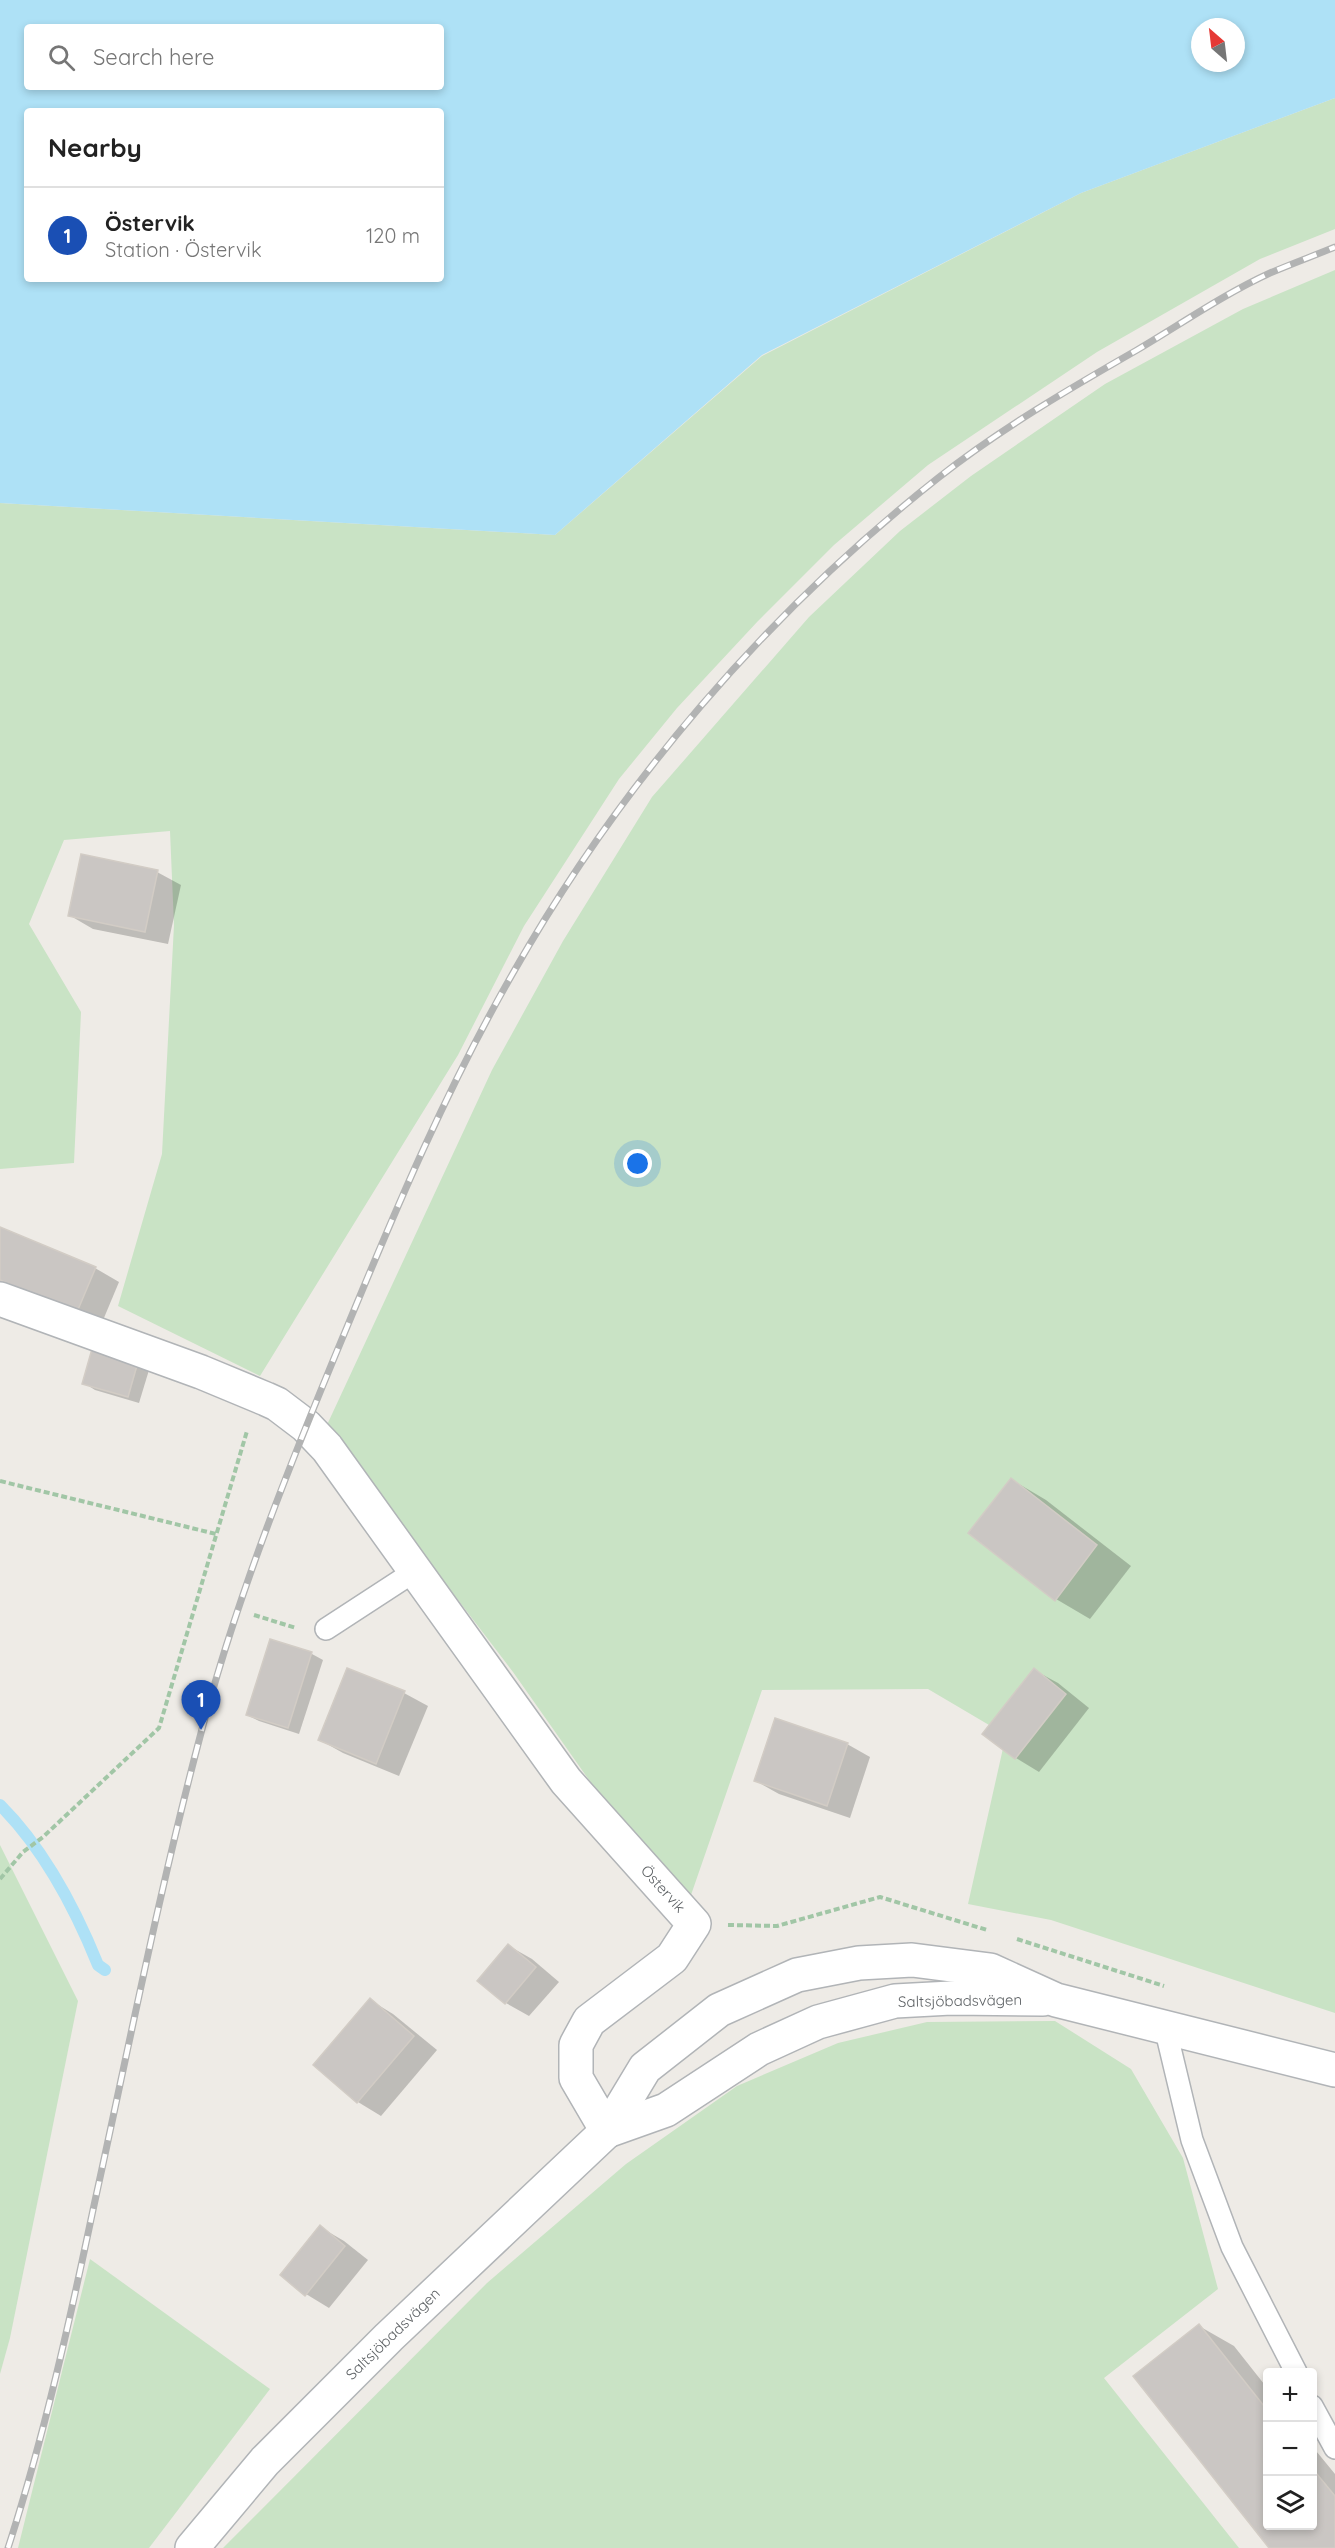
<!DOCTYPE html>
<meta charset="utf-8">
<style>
:root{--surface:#fff;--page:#f6f6f6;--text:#222;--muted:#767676;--line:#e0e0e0;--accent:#0f766e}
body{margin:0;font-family:Quicksand,sans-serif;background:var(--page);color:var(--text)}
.controls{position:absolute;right:18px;bottom:18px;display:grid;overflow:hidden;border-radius:6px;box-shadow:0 3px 9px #0003}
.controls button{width:54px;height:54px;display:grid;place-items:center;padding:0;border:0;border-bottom:2px solid var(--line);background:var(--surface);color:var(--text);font:30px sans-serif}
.compass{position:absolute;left:1191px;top:18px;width:54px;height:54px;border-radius:50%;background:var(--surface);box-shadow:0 3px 9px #0003;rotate:332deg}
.you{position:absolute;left:638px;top:1164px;width:21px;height:21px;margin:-15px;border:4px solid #fff;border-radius:50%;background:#1a73e8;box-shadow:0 0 0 9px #1a73e833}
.badge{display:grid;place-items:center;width:39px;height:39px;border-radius:50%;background:var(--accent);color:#fff;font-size:20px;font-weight:700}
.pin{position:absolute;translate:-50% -50px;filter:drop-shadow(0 2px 3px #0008)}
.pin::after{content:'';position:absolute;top:32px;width:21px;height:18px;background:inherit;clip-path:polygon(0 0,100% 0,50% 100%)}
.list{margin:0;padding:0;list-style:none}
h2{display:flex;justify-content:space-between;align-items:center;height:78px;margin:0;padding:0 24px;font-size:26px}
h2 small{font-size:20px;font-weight:400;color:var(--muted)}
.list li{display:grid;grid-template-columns:39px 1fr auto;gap:18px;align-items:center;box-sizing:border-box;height:96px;padding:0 24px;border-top:2px solid var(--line)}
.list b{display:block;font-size:22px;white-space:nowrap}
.list p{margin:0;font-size:20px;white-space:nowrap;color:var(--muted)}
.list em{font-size:20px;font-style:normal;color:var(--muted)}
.icon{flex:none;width:33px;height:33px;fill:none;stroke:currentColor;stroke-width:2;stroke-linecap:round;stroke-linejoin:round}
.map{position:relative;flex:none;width:1335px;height:2548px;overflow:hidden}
.search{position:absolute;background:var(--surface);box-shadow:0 3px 9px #0003;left:24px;top:24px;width:420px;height:66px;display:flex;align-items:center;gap:15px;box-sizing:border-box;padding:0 21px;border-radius:6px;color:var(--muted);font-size:22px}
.panel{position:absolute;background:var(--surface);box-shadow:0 3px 9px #0003;left:24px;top:108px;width:420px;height:174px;border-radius:6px}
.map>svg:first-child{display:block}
.green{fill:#c9e3c5}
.water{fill:#aee1f6;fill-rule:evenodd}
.shadow{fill:#0003}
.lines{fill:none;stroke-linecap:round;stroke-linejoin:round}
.stream{stroke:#aee1f6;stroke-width:12}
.building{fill:#cac6c3;stroke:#d2ccc5;stroke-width:1.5}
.service-casing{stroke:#b1b4b7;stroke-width:24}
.minor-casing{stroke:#b1b4b7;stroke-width:36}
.tertiary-casing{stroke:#b1b4b7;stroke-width:36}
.path{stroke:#a1c6a6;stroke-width:4;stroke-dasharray:6 3;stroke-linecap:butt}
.service{stroke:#fff;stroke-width:21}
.minor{stroke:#fff;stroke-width:33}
.tertiary{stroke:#fff;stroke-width:33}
.rail-casing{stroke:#b2b3b3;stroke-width:7}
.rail{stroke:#fff;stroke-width:4.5;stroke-dasharray:14;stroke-linecap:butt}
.labels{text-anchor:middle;stroke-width:4.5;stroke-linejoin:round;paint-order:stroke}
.street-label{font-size:15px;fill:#5e6265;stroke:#fff}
</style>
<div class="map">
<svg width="1335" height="2548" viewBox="0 0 1335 2548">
<rect width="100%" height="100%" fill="#eeebe6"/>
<!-- green -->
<g class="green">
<path d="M1335 98V229L1260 259 1097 352 928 465 834 545 758 621 677 708 619 779 524 926 458 1055 260 1376 118 1306 162 1154 174 925 170 831 64 840 29 924 81 1012 74 1163 0 1169V503L555 535 762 356 1081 193Z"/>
<path d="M1335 270V2013L1051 1920 968 1904 1006 1735 928 1689 762 1690 691 1895 620 1824 513 1672 326 1427 492 1070 563 941 652 797 809 617 900 531 971 476 1105 384 1243 309Z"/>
<path d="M0 1845 78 2001 10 2338 0 2374Z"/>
<path d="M1055 2021 1131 2069 1183 2158 1218 2289 1104 2378 1239 2548H223L487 2283 626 2164 737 2086 838 2043 927 2022Z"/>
<path d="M90 2259 270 2389 149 2548H18Z"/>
</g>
<!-- water -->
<path class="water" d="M0 0H1335V98L1081 193 762 355 555 535 0 503ZM27 27H441V87H27ZM1200 27H1236V63H1200ZM27 111H441V279H27Z"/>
<!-- shadow -->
<g class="shadow">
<path d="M157 872 181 885 168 944 93 929 69 915Z"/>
<path d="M0 1228 95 1268 119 1282 101 1325 0 1283Z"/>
<path d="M93 1351 149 1370 139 1403 95 1390 84 1383Z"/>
<path d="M1012 1480 1046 1500 1131 1566 1090 1619 1056 1599Z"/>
<path d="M271 1641 312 1654 323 1660 299 1734 259 1721 247 1715Z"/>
<path d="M348 1670 404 1693 428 1706 399 1776 343 1753 320 1740Z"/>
<path d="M1034 1670 1058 1683 1089 1708 1039 1772 1016 1758 984 1734Z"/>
<path d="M847 1744 870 1757 850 1818 779 1794 756 1781Z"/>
<path d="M509 1946 532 1959 559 1982 529 2016 506 2003Z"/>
<path d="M370 2000 393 2014 437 2050 381 2116 358 2102 315 2065Z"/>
<path d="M320 2227 344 2241 368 2260 329 2308 306 2294Z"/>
<path d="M1199 2326 1234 2346 1268 2389V2526H1312V2446L1335 2474V2548H1271Z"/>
</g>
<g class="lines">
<!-- stream -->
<path class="stream" d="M0 1805C44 1849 75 1908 98 1965L105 1970"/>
</g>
<!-- building -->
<g class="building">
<path d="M81 854 158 870 145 932 68 916Z"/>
<path d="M0 1227 96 1267 77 1312 0 1280Z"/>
<path d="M92 1349 138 1362 128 1397 82 1384Z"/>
<path d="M1011 1478 1097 1545 1055 1601 968 1533Z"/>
<path d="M270 1639 312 1652 288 1728 246 1715Z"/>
<path d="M347 1668 405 1691 376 1764 318 1740Z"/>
<path d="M1034 1668 1066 1694 1015 1759 982 1734Z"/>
<path d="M775 1718 848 1743 827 1806 754 1781Z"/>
<path d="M508 1944 536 1967 505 2004 477 1981Z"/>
<path d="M370 1998 414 2036 357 2103 313 2065Z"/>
<path d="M320 2225 345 2246 305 2296 280 2275Z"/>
<path d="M1199 2324 1268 2411V2526H1312V2468L1335 2496V2548H1269L1133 2376Z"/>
</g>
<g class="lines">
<!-- service casing -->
<g class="service-casing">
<g id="service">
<path d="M326 1629 415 1571"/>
<path d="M1165 2027 1192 2140 1232 2247 1296 2372"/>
<path d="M1312 2406 1335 2448"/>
</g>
</g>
<!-- minor casing -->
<g class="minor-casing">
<path id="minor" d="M0 1299 201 1372 266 1399 277 1404 306 1426 327 1448 566 1781 694 1924 672 1958 589 2021 576 2045V2078L607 2131"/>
</g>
<!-- tertiary casing -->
<g class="tertiary-casing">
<g id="tertiary">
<path d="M607 2131 666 2110 759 2049 818 2022 895 2001 951 1998 1043 1999"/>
<path d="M192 2548 265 2461 389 2337 607 2131 645 2068 719 2010 797 1975 859 1963 912 1960 990 1970 1056 2000 1335 2070"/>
</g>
</g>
<!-- path -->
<g class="path">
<path d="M0 1481 216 1534"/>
<path d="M254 1615 296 1628"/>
<path d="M0 1879 23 1852 43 1837 159 1728 247 1431"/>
<path d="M728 1925 777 1926 880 1897 987 1930"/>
<path d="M1017 1939 1164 1986"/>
</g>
<!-- service -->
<use href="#service" class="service"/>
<!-- minor -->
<use href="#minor" class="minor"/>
<!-- tertiary -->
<use href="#tertiary" class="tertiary"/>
<!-- rail casing -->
<g class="rail-casing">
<path id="rail" d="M8 2548C44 2437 69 2324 93 2210 128 2051 159 1891 201 1733 237 1595 292 1459 347 1327 397 1206 448 1086 513 973 620 784 767 613 938 478 1000 429 1069 389 1137 350 1181 324 1224 294 1270 273 1291 264 1313 256 1335 247"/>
</g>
<!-- rail -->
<use href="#rail" class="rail"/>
</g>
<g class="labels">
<!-- street labels -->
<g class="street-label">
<text transform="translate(663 1889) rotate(48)" y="5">Östervik</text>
<text transform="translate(960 2001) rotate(-1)" y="5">Saltsjöbadsvägen</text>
<text transform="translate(393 2334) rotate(-44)" y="5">Saltsjöbadsvägen</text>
</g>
</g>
</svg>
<div class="controls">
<button>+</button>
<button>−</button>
<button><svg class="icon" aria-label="layers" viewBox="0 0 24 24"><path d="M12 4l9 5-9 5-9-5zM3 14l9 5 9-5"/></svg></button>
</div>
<svg class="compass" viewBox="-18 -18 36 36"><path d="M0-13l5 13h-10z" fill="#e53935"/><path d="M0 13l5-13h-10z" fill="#767676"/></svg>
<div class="you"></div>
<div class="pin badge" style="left:201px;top:1730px;background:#1a4fb4">1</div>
<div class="search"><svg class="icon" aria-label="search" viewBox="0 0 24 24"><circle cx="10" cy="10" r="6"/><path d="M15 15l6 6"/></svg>Search here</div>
<section class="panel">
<h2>Nearby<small></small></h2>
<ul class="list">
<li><span class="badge" style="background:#1a4fb4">1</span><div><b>Östervik</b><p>Station · Östervik</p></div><em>120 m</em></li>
</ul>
</section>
</div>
